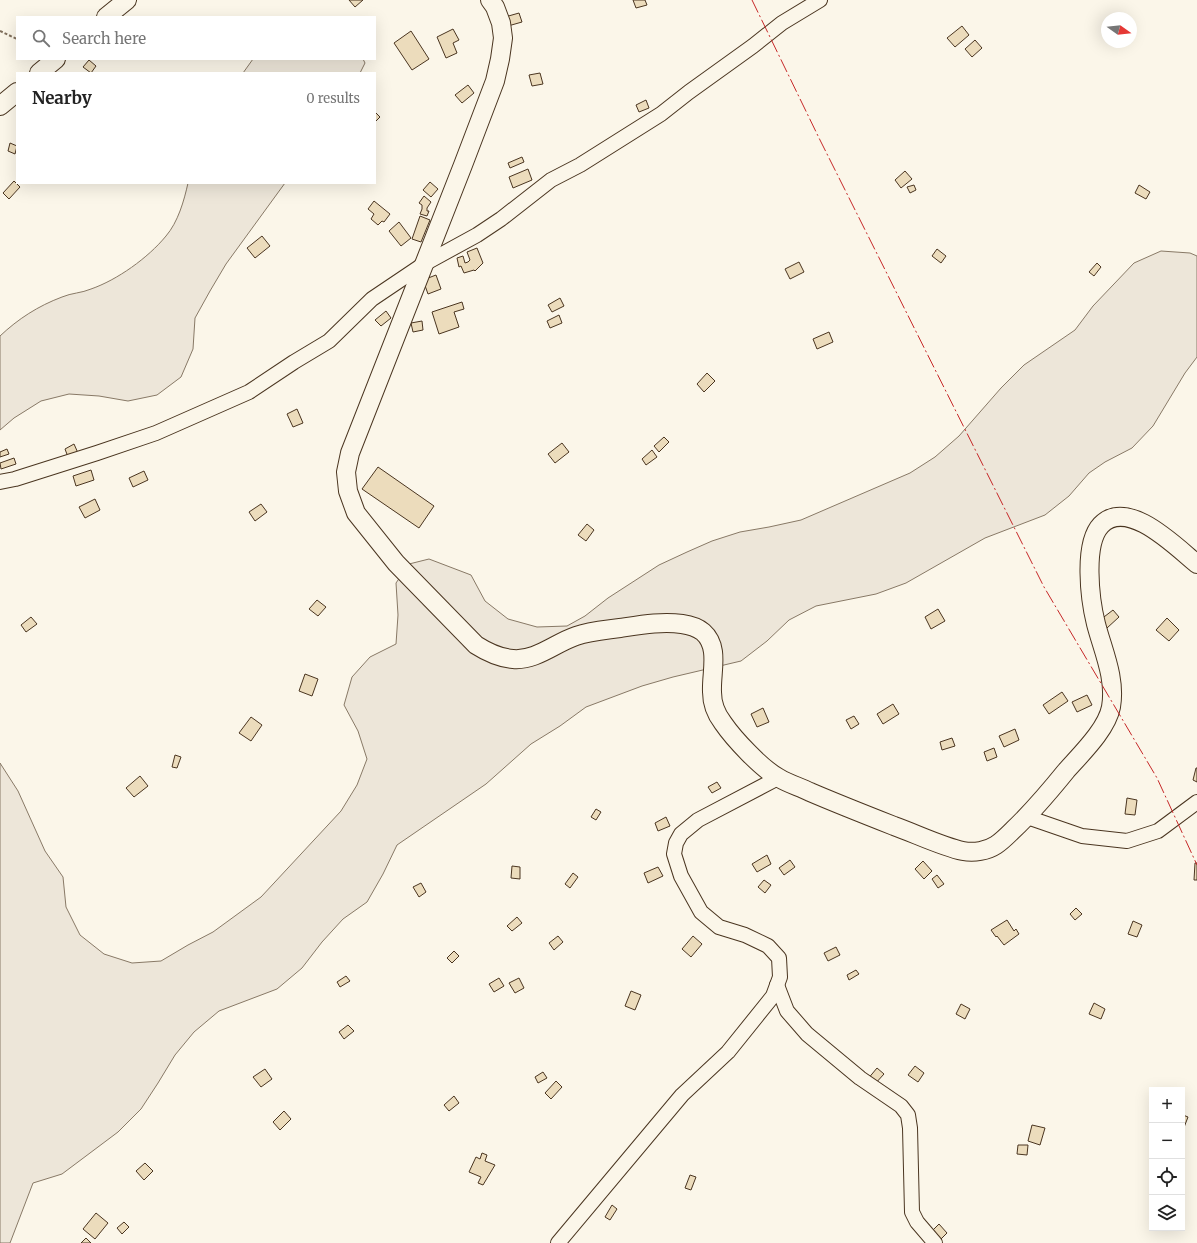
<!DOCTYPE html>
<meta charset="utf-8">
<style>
:root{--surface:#fff;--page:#f2f2f2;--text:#222;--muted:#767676;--line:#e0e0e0}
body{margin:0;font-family:Merriweather,serif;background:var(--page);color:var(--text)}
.controls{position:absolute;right:12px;bottom:12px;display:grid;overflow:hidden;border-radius:0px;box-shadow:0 4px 16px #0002}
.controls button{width:36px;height:36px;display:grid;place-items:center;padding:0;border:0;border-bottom:1px solid var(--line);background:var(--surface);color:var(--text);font:20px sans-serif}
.compass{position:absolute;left:1101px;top:12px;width:36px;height:36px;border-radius:50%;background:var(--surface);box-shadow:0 4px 16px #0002;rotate:105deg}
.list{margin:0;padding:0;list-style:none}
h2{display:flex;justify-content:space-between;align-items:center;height:52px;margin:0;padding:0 16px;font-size:17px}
h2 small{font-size:13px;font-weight:400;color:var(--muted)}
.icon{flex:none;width:22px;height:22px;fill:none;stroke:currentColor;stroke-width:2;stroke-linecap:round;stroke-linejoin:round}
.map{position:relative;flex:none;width:1197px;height:1243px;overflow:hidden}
.search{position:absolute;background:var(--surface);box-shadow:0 4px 16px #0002;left:16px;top:16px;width:360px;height:44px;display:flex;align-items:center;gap:10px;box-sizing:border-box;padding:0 14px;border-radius:0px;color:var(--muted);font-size:15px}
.panel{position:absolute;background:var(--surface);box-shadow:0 4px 16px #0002;left:16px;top:72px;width:360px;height:112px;border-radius:0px}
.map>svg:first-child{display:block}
.green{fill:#ede6d9;stroke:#887966}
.building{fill:#ecdcbc;stroke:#4a3520}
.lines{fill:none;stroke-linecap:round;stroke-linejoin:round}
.minor-casing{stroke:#4a3520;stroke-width:16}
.major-casing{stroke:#4a3520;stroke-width:20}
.path{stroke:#7f6f5c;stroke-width:2;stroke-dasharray:3 2;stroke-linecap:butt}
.minor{stroke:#fbf6e9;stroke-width:14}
.major{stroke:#fbf6e9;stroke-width:18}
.power{stroke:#c62828;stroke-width:1;stroke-dasharray:14 3 2 3;stroke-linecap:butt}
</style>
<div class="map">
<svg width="1197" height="1243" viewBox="0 0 1197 1243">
<rect width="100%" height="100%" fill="#fbf6e9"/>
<!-- green -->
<g class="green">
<path d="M253 59H363L365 63 360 73H243Z"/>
<path d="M188 183H285L226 264 210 291 195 318 193 349 181 377 157 395 128 401 99 396 69 394 41 401 14 418 0 430V336C18 319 38 306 62 297 71 293 82 293 91 289 117 280 148 258 166 236 178 222 184 201 188 183Z"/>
<path d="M1161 251 1190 253 1197 256V357L1185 373 1153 426 1132 448 1105 462 1089 473 1069 496 1045 515 985 538 906 583 876 594 816 606 789 620 767 641 741 661 673 677 642 686 586 707 560 726 531 744 486 784 397 845 383 874 367 902 343 919 322 942 302 968 277 989 219 1011 194 1032 175 1055 158 1083 141 1109 118 1132 62 1174 33 1183 10 1243H0V763L18 791 45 851 63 877 66 907 80 935 104 954 132 963 161 961 188 945 213 932 261 897 341 811 357 785 367 759 358 731 344 705 352 677 370 657 396 644 398 615 396 583 409 564 429 559 471 575 485 601 508 619 537 627 567 626 585 616 608 598 659 565 687 552 712 541 740 532 769 527 801 520 910 473 935 457 959 436 1001 388 1024 365 1075 330 1093 306 1134 263Z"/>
</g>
<!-- building -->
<g class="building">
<path d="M349 0H363L355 7Z"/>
<path d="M633 0H645L647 5 636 8Z"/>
<path d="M519 13 522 22 508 26 505 17Z"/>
<path d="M962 26 969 35 955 47 947 38Z"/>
<path d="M453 29 459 40 453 43 457 53 446 58 437 37Z"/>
<path d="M411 31 429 59 412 70 394 43Z"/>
<path d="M975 40 982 48 972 57 965 49Z"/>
<path d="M89 60 96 66 91 73 83 67Z"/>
<path d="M540 73 543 84 532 86 529 75Z"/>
<path d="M468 85 474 93 462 103 455 95Z"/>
<path d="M646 100 649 108 639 112 636 105Z"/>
<path d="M375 112 380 117 375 122Z"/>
<path d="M10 143 17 146 15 154 8 151Z"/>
<path d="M522 157 524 162 510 168 508 163Z"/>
<path d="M528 169 532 180 513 188 509 177Z"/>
<path d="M905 171 912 179 901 188 895 180Z"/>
<path d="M14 181 20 187 9 199 3 193Z"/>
<path d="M430 182 438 189 431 197 423 190Z"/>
<path d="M914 185 916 190 910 193 907 187Z"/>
<path d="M1139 185 1150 192 1146 199 1135 193Z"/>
<path d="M424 196 431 202 427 208V211H429L427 216 420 214 422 209V205L419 203Z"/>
<path d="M374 201 390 214 384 222 382 221 378 225 371 219 374 214 368 209Z"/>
<path d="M420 216 430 220 421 242 412 239Z"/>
<path d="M399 222 411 238 401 246 389 231Z"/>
<path d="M262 236 270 246 255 258 247 248Z"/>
<path d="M477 248 483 263 475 271 474 270 464 273 461 266 459 267 457 258 463 256 465 263 468 262 470 260 467 252Z"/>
<path d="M937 249 946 256 941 263 932 256Z"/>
<path d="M799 262 804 272 790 279 785 269Z"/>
<path d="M1097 263 1101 267 1094 276 1089 272Z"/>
<path d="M436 275 441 289 428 294 423 280Z"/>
<path d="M560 298 564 306 552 312 548 305Z"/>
<path d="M462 302 464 309 454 312 459 327 439 334 432 312Z"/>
<path d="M386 311 391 318 381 326 375 320Z"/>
<path d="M559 315 562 323 550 328 547 321Z"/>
<path d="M422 321 423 330 413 332 411 323Z"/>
<path d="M829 332 833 342 817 349 813 339Z"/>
<path d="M707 373 715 381 704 392 697 384Z"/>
<path d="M297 409 303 423 293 427 287 414Z"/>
<path d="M664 437 669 442 659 452 654 446Z"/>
<path d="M562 443 569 452 555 463 548 454Z"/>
<path d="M74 444 78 453 68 457 65 449Z"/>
<path d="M7 449 9 454 0 457V452Z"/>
<path d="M652 450 657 457 646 465 642 459Z"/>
<path d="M14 458 16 464 1 469 0 463Z"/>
<path d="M378 467 434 506 419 528 362 489Z"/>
<path d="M91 470 94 480 76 486 73 476Z"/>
<path d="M144 471 148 480 133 487 129 478Z"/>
<path d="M95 499 100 510 85 518 79 507Z"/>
<path d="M261 504 267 512 255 521 249 512Z"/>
<path d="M587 524 594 530 586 541 578 535Z"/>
<path d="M317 600 326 607 318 616 309 609Z"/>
<path d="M938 609 945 621 931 629 925 617Z"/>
<path d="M1113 610 1119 617 1107 628 1100 620Z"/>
<path d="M31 617 37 624 26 632 21 625Z"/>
<path d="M1167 618 1179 630 1169 641 1156 630Z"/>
<path d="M305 674 318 679 312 696 299 691Z"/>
<path d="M1062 692 1068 701 1049 714 1043 705Z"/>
<path d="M1087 695 1092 705 1077 712 1072 702Z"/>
<path d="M893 704 899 714 883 724 877 714Z"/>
<path d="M763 708 769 722 757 727 751 714Z"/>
<path d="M854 716 859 724 851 729 846 720Z"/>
<path d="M251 717 262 725 251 741 239 733Z"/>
<path d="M1015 729 1019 740 1004 747 999 736Z"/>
<path d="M952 738 955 746 942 750 940 742Z"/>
<path d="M994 748 997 757 987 761 984 752Z"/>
<path d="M175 755 181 757 177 768 172 767Z"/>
<path d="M1196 768H1197V782L1193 780Z"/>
<path d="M140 776 148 786 134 797 126 788Z"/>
<path d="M717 782 721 788 712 793 708 787Z"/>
<path d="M1127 798 1137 800 1135 815 1125 814Z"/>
<path d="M596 809 601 812 596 820 591 817Z"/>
<path d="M666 817 670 826 658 831 655 823Z"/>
<path d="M767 855 771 864 757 872 752 864Z"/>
<path d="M790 860 795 867 784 875 779 868Z"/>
<path d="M923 861 932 871 924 879 915 869Z"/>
<path d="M1195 863H1197V880H1194Z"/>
<path d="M512 866 520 867V879L511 878Z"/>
<path d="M658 867 663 876 648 883 644 873Z"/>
<path d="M573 873 578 877 570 888 565 884Z"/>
<path d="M937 875 944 884 938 888 932 879Z"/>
<path d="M764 880 771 885 765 893 758 887Z"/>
<path d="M421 883 426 892 419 897 413 887Z"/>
<path d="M1076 908 1082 914 1075 920 1070 914Z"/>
<path d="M517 917 522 923 512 931 507 926Z"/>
<path d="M1007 920 1014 931 1016 929 1019 934 1004 945 997 936 996 937 991 930Z"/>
<path d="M1133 921 1142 925 1137 937 1128 934Z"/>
<path d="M558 936 563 942 554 950 549 943Z"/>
<path d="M693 936 702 944 691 957 682 949Z"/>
<path d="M836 947 840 955 828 961 824 953Z"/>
<path d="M454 951 459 956 452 963 447 958Z"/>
<path d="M856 970 859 974 849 980 847 975Z"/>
<path d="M346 976 350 981 340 987 337 982Z"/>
<path d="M499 978 504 986 494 992 489 984Z"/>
<path d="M519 978 524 988 515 993 509 983Z"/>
<path d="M631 991 641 995 635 1010 625 1006Z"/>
<path d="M1094 1003 1105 1009 1101 1019 1089 1014Z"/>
<path d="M961 1004 970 1009 965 1019 956 1014Z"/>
<path d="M348 1025 354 1031 344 1039 339 1032Z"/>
<path d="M915 1066 924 1073 918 1082 908 1075Z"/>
<path d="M877 1068 884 1074 874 1085 867 1080Z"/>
<path d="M265 1069 272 1079 261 1087 253 1077Z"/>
<path d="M543 1072 547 1078 538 1083 535 1077Z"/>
<path d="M556 1081 562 1087 551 1099 545 1093Z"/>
<path d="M454 1096 459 1103 449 1111 444 1105Z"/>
<path d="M284 1111 291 1119 280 1130 273 1122Z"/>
<path d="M1183 1115 1188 1117 1183 1130H1182Z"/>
<path d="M1032 1125 1045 1128 1040 1145 1028 1141Z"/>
<path d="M1018 1145H1028L1027 1155 1017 1154Z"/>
<path d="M482 1153 487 1155 485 1161 495 1165 483 1185 478 1183 481 1177 469 1172 476 1157 480 1159Z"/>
<path d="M145 1163 153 1171 144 1180 136 1171Z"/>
<path d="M690 1175 696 1177 691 1190 685 1188Z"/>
<path d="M612 1205 617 1209 610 1220 605 1217Z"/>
<path d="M96 1213 108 1223 95 1239 83 1229Z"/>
<path d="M124 1222 129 1227 122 1234 117 1228Z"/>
<path d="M939 1224 947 1233 939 1241 931 1232Z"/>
<path d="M86 1238 91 1243H81Z"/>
</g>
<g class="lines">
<!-- minor casing -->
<g class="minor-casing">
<g id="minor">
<path d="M0 482 15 479 97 453 156 433 249 392 294 362 329 341 372 299 424 264 477 235 501 219 551 180 580 165 661 114 689 92 753 46 782 23 820 0"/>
<path d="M1027 817 1082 836 1127 841 1158 831 1197 802"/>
<path d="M777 985 787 1011 807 1034 860 1078 901 1106 908 1115 910 1128 912 1212 917 1222 935 1243"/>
<path d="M558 1243 682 1095 728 1052 773 996 780 977 779 958 768 946 745 935 719 927 701 912 681 876 674 854 676 843 681 834 698 820 778 778"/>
</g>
</g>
<!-- major casing -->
<g class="major-casing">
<g id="major">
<path d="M490 0 495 7 501 23 503 38 500 59 495 81 463 165 350 453 346 472 348 491 356 513 396 563 476 645C487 652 499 658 513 659 536 661 555 643 576 636 590 631 606 630 620 628 640 625 662 621 682 624 689 625 698 628 703 632 720 647 711 672 712 692 712 703 716 714 723 723 734 739 762 769 779 778 789 784 800 787 810 792 838 804 866 815 894 826 914 833 943 847 963 851 974 853 987 851 996 845 1002 841 1008 835 1013 830 1032 812 1049 792 1066 771 1081 754 1107 729 1111 707 1116 678 1103 651 1096 624 1090 600 1083 544 1101 525 1128 497 1177 548 1197 564"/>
<path d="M106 17 127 0"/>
<path d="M39 73 56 59"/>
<path d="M0 106 17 92"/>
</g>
</g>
<!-- path -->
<path class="path" d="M0 31 17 39"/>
<!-- minor -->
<use href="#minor" class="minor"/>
<!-- major -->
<use href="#major" class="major"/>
<!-- power -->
<path class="power" d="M752 0 819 138 1044 587 1157 778 1197 865"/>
</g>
</svg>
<div class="controls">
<button>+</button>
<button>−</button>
<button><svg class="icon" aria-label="locate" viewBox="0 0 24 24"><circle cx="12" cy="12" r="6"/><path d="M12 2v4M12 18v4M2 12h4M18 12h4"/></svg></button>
<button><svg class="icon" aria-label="layers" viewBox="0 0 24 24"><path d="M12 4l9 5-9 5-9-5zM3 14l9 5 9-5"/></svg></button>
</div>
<svg class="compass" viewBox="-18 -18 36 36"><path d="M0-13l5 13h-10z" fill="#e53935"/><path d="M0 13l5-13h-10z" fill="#767676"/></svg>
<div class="search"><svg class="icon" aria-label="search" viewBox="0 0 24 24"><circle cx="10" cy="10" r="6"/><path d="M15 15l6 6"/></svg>Search here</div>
<section class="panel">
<h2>Nearby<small>0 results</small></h2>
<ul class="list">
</ul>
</section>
</div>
